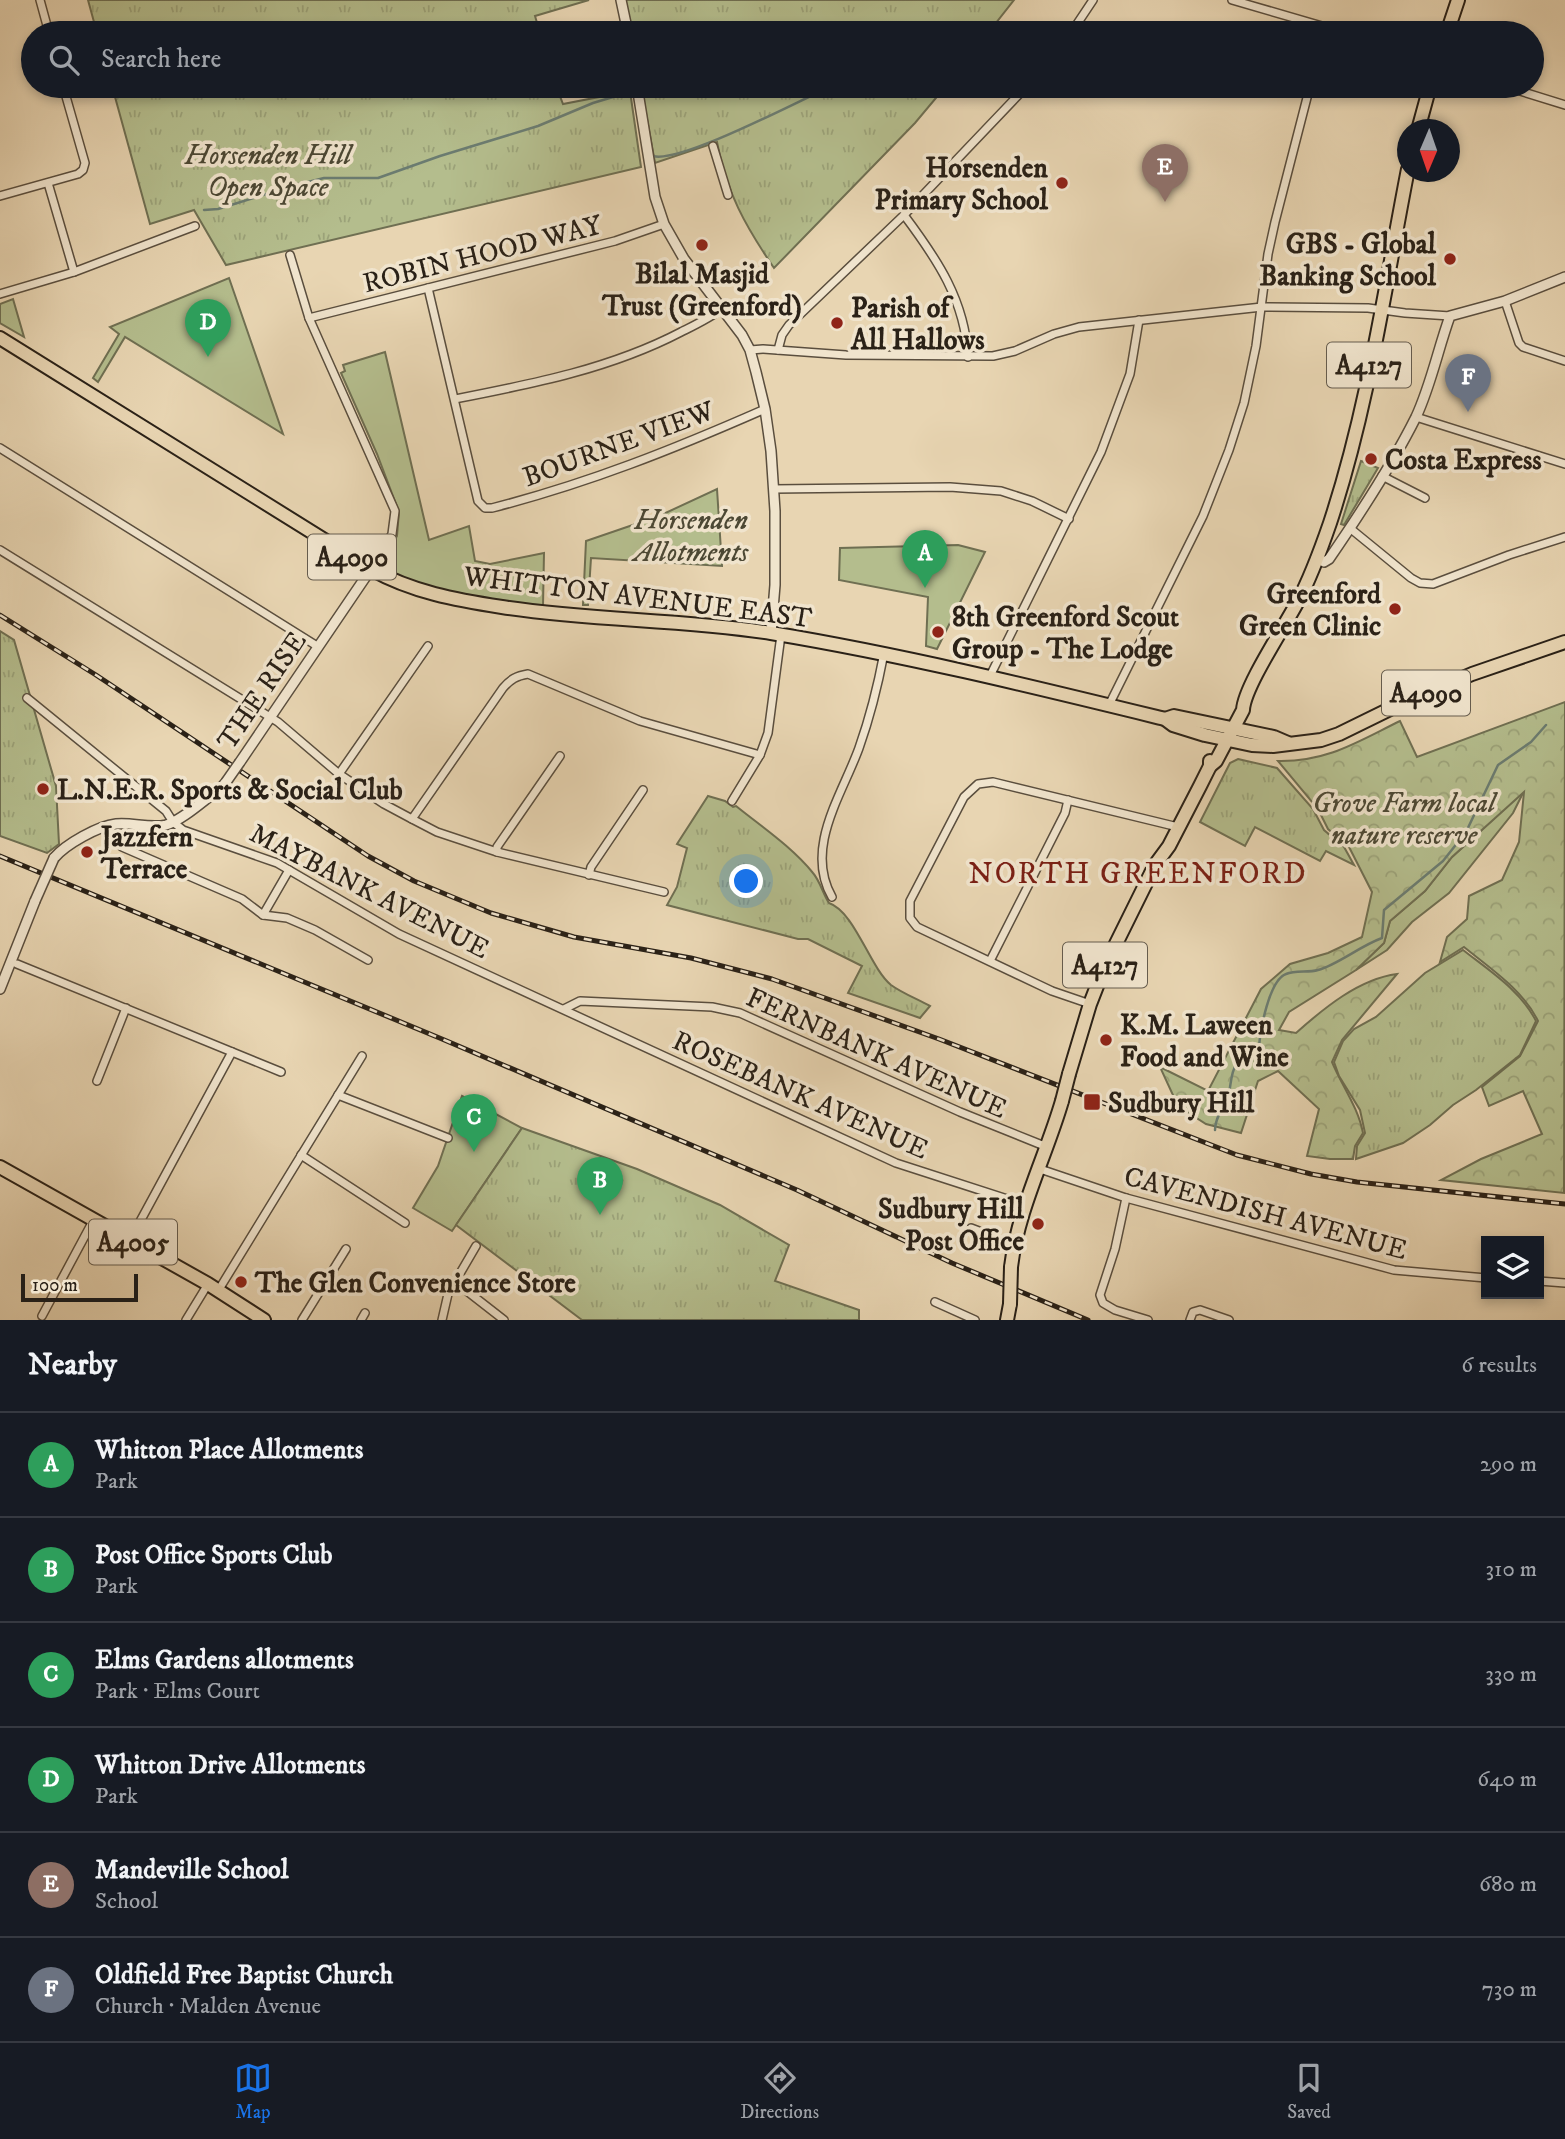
<!DOCTYPE html>
<meta charset="utf-8">
<style>
:root{--surface:#171b24;--page:#20242c;--text:#f1f3f6;--muted:#9ea1a6;--line:#363941;--accent:#1a73e8}
body{margin:0;font-family:"IM FELL DW Pica",serif;background:var(--page);color:var(--text)}
.controls{position:absolute;right:21px;bottom:21px;display:grid;overflow:hidden;border-radius:0px;box-shadow:0 4px 10px #0003}
.controls button{width:63px;height:63px;display:grid;place-items:center;padding:0;border:0;border-bottom:2px solid var(--line);background:var(--surface);color:var(--text);font:35px sans-serif}
.compass{position:absolute;left:1397px;top:119px;width:63px;height:63px;border-radius:50%;background:var(--surface);box-shadow:0 4px 10px #0003;rotate:182deg}
.scale{position:absolute;left:21px;bottom:18px;width:117px;box-sizing:border-box;padding-left:7px;border:4px solid #2a2117;border-top:0;font-size:19px;line-height:24px;white-space:nowrap;color:#2a2117;-webkit-text-stroke:5px #f0e4cd;paint-order:stroke}
.you{position:absolute;left:747px;top:882px;width:24px;height:24px;margin:-18px;border:5px solid #fff;border-radius:50%;background:#1a73e8;box-shadow:0 0 0 10px #1a73e833}
.badge{display:grid;place-items:center;width:46px;height:46px;border-radius:50%;background:var(--accent);color:#fff;font-size:23px;font-weight:700}
.pin{position:absolute;translate:-50% -58px;filter:drop-shadow(0 2px 4px #0008)}
.pin::after{content:'';position:absolute;top:37px;width:24px;height:21px;background:inherit;clip-path:polygon(0 0,100% 0,50% 100%)}
.list{margin:0;padding:0;list-style:none}
h2{display:flex;justify-content:space-between;align-items:center;height:91px;margin:0;padding:0 28px;font-size:30px}
h2 small{font-size:23px;font-weight:400;color:var(--muted)}
.list li{display:grid;grid-template-columns:46px 1fr auto;gap:21px;align-items:center;box-sizing:border-box;height:105px;padding:0 28px;border-top:2px solid var(--line)}
.list b{display:block;font-size:26px;white-space:nowrap}
.list p{margin:0;font-size:23px;white-space:nowrap;color:var(--muted)}
.list em{font-size:23px;font-style:normal;color:var(--muted)}
.icon{flex:none;width:38px;height:38px;fill:none;stroke:currentColor;stroke-width:2;stroke-linecap:round;stroke-linejoin:round}
.map{position:relative;flex:none;width:1565px;height:1320px;overflow:hidden}
.search{position:absolute;background:var(--surface);box-shadow:0 4px 10px #0003;left:21px;right:21px;top:21px;height:77px;display:flex;align-items:center;gap:18px;box-sizing:border-box;padding:0 24px;border-radius:38px;color:var(--muted);font-size:26px}
.sheet{height:721px;background:var(--surface)}
nav{display:flex;justify-content:space-around;align-items:center;box-sizing:border-box;height:98px;border-top:2px solid var(--line);background:var(--surface);font-size:19px;color:var(--muted)}
nav a{display:grid;justify-items:center;gap:4px}
nav .on{color:var(--accent)}
.map>svg:first-child{display:block}
.green{fill:#b4bd8d;stroke:#6f6f52;stroke-width:2}
.forest{fill:url(#forest-crowns);stroke:#6f6f52;stroke-width:2}
.park{fill:url(#park-tufts);stroke:#6f6f52;stroke-width:2}
.lines{fill:none;stroke-linecap:round;stroke-linejoin:round}
.stream{stroke:#6b7c71;stroke-width:2.5}
.minor-tunnel{stroke:#c2b193;stroke-width:7;stroke-dasharray:7 3.5;stroke-linecap:butt}
.minor-casing{stroke:#5a4e3e;stroke-width:10}
.tertiary-casing{stroke:#5a4e3e;stroke-width:12}
.primary-casing{stroke:#2a2117;stroke-width:16}
.minor{stroke:#f0e4cd;stroke-width:7}
.tertiary{stroke:#f0e4cd;stroke-width:9}
.primary{stroke:#e8d5b2;stroke-width:12}
.rail-casing{stroke:#2a2117;stroke-width:5}
.rail{stroke:#f0e4cd;stroke-width:2.5;stroke-dasharray:8;stroke-linecap:butt}
.tertiary-bridge-casing{stroke:#5a4e3e;stroke-width:12;stroke-linecap:butt}
.primary-bridge-casing{stroke:#2a2117;stroke-width:16;stroke-linecap:butt}
.tertiary-bridge{stroke:#f0e4cd;stroke-width:9}
.primary-bridge{stroke:#e8d5b2;stroke-width:12}
.poi-dot{fill:#8f2418;stroke:#f0e4cd;stroke-width:2.5}
.labels{text-anchor:middle;stroke-width:7;stroke-linejoin:round;paint-order:stroke}
.shield{fill:#f0e4cd;stroke:#655c4e;stroke-width:2}
.shield-label{font-size:26px;font-weight:bold;fill:#2a2117}
.park-label{font-size:28px;font-style:italic;fill:#4c4834;stroke:#f0e4cd}
.poi-label{font-size:28px;font-weight:bold;fill:#2a2117;stroke:#f0e4cd;text-anchor:start}
.street-label{font-size:28px;fill:#2a2117;stroke:#f0e4cd}
.neighbourhood-label{font-size:30px;letter-spacing:2px;fill:#7a1f14;stroke:#f0e4cd}
</style>
<div class="map">
<svg width="1565" height="1320" viewBox="0 0 1565 1320">
<defs>
<pattern id="forest-crowns" width="20" height="18" patternUnits="userSpaceOnUse" patternTransform="scale(1.75)"><rect width="20" height="18" fill="#b4bd8d"/><path d="M2 6a3 3 0 1 1 6 0M12 15a3 3 0 1 1 6 0" fill="none" stroke="#9ba279"/></pattern>
<pattern id="park-tufts" width="24" height="20" patternUnits="userSpaceOnUse" patternTransform="scale(1.75)"><rect width="24" height="20" fill="#b4bd8d"/><path d="M3 7l-1-3M5 7V3M7 7l1-3M15 17l-1-3M17 17v-4M19 17l1-3" fill="none" stroke="#9ba279"/></pattern>
</defs>
<rect width="100%" height="100%" fill="#e8d5b2"/>
<filter id="stains"><feTurbulence type="fractalNoise" baseFrequency=".00286" numOctaves="4"/><feColorMatrix values="0 0 0 0 .2 0 0 0 0 .09 0 0 0 0 .02 0 0 0 .5 -.17"/></filter>
<radialGradient id="worn" r=".72"><stop offset=".6" stop-color="#630" stop-opacity="0"/><stop offset="1" stop-color="#630" stop-opacity=".3"/></radialGradient>
<!-- green -->
<g class="green">
<path d="M229 278 283 434 125 337 98 382 93 378 119 334 110 327Z"/>
<path d="M13 299 24 337 0 323V304Z"/>
<path d="M385 352 429 540 469 526 475 561 490 564 544 553 543 606C506 601 418 593 390 573 385 569 384 564 384 559L397 536 399 512 377 454 341 373 345 371 343 365Z"/>
<path d="M717 489 722 566 591 558 588 605H583L586 541 659 516Z"/>
<path d="M958 545 985 552 937 649 926 646 928 597 839 580 840 548Z"/>
<path d="M1524 791 1513 813 1449 893 1412 922 1387 950 1356 970 1384 943 1390 921 1425 891 1452 857Z"/>
<path d="M462 1096 522 1128 452 1231 413 1208 438 1166Z"/>
</g>
<!-- forest -->
<path class="forest" d="M1565 702 1564 1193 1441 1180 1481 1159 1542 1134 1523 1091 1489 1106 1482 1087 1520 1056 1538 1021C1523 990 1491 969 1464 947L1440 962 1447 937 1467 919 1469 896 1502 880 1519 842 1524 792 1452 857 1425 891 1390 921 1384 943 1356 970 1289 1012 1279 1030 1296 1033C1324 1008 1359 979 1397 974L1342 1040 1332 1062C1342 1086 1358 1107 1363 1133L1355 1146 1353 1159H1330L1307 1156 1319 1109 1278 1071 1258 1081 1241 1133 1206 1124 1178 1106 1160 1067 1208 1091 1261 989 1290 964 1328 953 1362 937 1372 892 1349 847 1328 829 1318 809 1278 761C1327 762 1357 742 1400 721L1417 757Z"/>
<!-- park -->
<g class="park">
<path d="M88 0H589L535 16 540 33H97Z"/>
<path d="M625 0H1014L988 33H632Z"/>
<path d="M112 86H556L563 104 630 91 641 167 226 265 194 210 150 224Z"/>
<path d="M641 86H946L915 123 774 268C746 227 726 192 717 142L655 163Z"/>
<path d="M1361 461 1378 468 1344 525 1341 524Z"/>
<path d="M0 631 14 640 56 786 59 844 47 853 0 836Z"/>
<path d="M1238 759 1277 768 1313 809 1324 830 1344 847 1354 865 1326 851 1320 861 1255 827 1245 846 1200 822 1230 763Z"/>
<path d="M708 796 725 801 733 807 736 806C762 827 792 847 813 873 820 881 823 894 829 903 855 912 870 968 891 985 902 993 917 999 930 1006L920 1018 848 993 862 966 808 939H798L667 905 677 887 687 848 677 844Z"/>
<path d="M1463 950C1490 971 1521 991 1536 1021L1520 1055 1476 1090 1453 1105 1430 1125 1403 1143 1356 1159 1357 1146 1365 1133 1360 1110 1339 1076 1334 1062 1343 1041 1354 1029 1376 1017 1425 973Z"/>
<path d="M522 1128 637 1169 720 1205 789 1245 775 1281 859 1310V1320H582L456 1225Z"/>
</g>
<g class="lines">
<!-- stream -->
<g class="stream">
<path d="M652 153 653 156C680 164 800 100 832 86"/>
<path d="M204 210 218 209 292 186 324 178H378L440 156 538 126 593 103 623 94"/>
<path d="M1215 1130C1215 1116 1225 1107 1229 1093 1231 1084 1231 1072 1236 1065 1241 1056 1250 1052 1259 1048 1260 1031 1269 980 1286 974 1296 970 1308 973 1318 970 1337 965 1360 946 1382 938L1384 910 1443 861 1466 832 1498 765 1531 742 1546 725"/>
</g>
<!-- minor-tunnel -->
<path class="minor-tunnel" d="M992 1236 1004 1240"/>
<!-- minor casing -->
<g class="minor-casing">
<g id="minor">
<path d="M40 0 49 33"/>
<path d="M1232 0 1346 33"/>
<path d="M1071 33 1093 0"/>
<path d="M1504 86 1565 105"/>
<path d="M713 146 728 195"/>
<path d="M48 183 74 272"/>
<path d="M0 196 78 174 83 170 85 163 63 86"/>
<path d="M904 215C937 259 965 300 968 357"/>
<path d="M290 255 309 318 395 511 392 534 371 569"/>
<path d="M428 288 478 501 485 508H492C589 483 674 449 765 409"/>
<path d="M0 294 74 272 195 226"/>
<path d="M1505 301 1519 343 1523 347 1565 361"/>
<path d="M309 318 615 241 664 224"/>
<path d="M750 350 763 349 846 355 993 356 1015 351 1054 334 1079 327 1262 307 1368 308 1405 313 1450 316"/>
<path d="M778 350 782 335 789 325 904 215 1027 86"/>
<path d="M455 399C532 384 610 369 681 332 695 325 710 318 723 308"/>
<path d="M1416 417 1565 464"/>
<path d="M0 448 317 646"/>
<path d="M1382 476 1425 498"/>
<path d="M774 489 950 487 1001 491 1032 501 1069 519"/>
<path d="M1351 529 1411 578 1420 583 1433 584 1509 555 1565 537"/>
<path d="M0 550 278 722 339 774 384 804 412 819 437 832 497 852 664 892"/>
<path d="M990 676 1101 452 1130 374 1139 320"/>
<path d="M27 698 166 811 173 822 183 830 277 863 399 934 896 1163 1026 1205"/>
<path d="M1109 705 1203 516 1229 450 1244 403 1256 346 1268 254 1275 222 1310 86"/>
<path d="M339 774 428 646"/>
<path d="M732 801 760 755 768 733 781 635"/>
<path d="M412 819 503 688C511 679 516 676 528 674L640 721 760 755"/>
<path d="M122 847 242 899 263 915 287 918 315 930 368 960"/>
<path d="M497 852V847L560 756"/>
<path d="M589 875 591 867 643 790"/>
<path d="M832 897C804 848 842 795 859 748 870 717 878 685 884 653"/>
<path d="M263 915 289 870"/>
<path d="M990 961 1065 813 1068 800"/>
<path d="M17 964 281 1072"/>
<path d="M1090 1004 1052 991 917 927 910 918V901L964 797 978 784 993 782 1178 827"/>
<path d="M564 1009 580 1001 712 1007 740 1013 960 1112 1047 1147"/>
<path d="M97 1081 126 1008"/>
<path d="M338 1095 448 1138"/>
<path d="M301 1155 405 1223"/>
<path d="M1040 1169 1126 1198 1394 1270 1486 1278"/>
<path d="M1126 1198 1115 1249 1100 1295 1103 1303 1115 1310 1148 1320"/>
<path d="M971 1228 992 1236"/>
<path d="M130 1240 232 1052"/>
<path d="M454 1281 504 1320"/>
<path d="M1539 1281 1565 1283"/>
<path d="M218 1291 362 1056"/>
<path d="M935 1302 975 1320"/>
<path d="M42 1316 94 1219"/>
<path d="M186 1320 208 1284"/>
<path d="M302 1320 346 1249"/>
<path d="M361 1320 365 1313"/>
<path d="M442 1320 448 1294 476 1246"/>
<path d="M1190 1320 1193 1312 1200 1310 1229 1320"/>
</g>
</g>
<!-- tertiary casing -->
<g class="tertiary-casing">
<g id="tertiary">
<path d="M621 0 628 33"/>
<path d="M637 86 655 197 664 224 684 259 742 335 750 350 756 372 765 409 771 451 775 511V585L771 633"/>
<path d="M1316 558 1324 562 1329 559C1360 514 1391 467 1416 417 1431 385 1438 349 1450 316L1505 301 1565 277"/>
<path d="M240 762 371 569"/>
<path d="M54 858C66 844 98 826 116 824 132 822 150 829 166 825 183 820 206 798 221 788L226 782"/>
<path d="M0 989 35 901"/>
</g>
</g>
<!-- primary casing -->
<g class="primary-casing">
<g id="primary">
<path d="M1447 33 1458 0"/>
<path d="M1418 130 1430 86"/>
<path d="M0 338 371 569C412 592 456 600 502 607 592 621 682 619 771 633 904 655 1034 687 1165 719L1173 725 1205 735 1252 745 1273 746 1321 740 1339 734 1390 709 1472 674 1565 642"/>
<path d="M1165 719 1174 716 1274 737 1288 743"/>
<path d="M1210 766 1216 761 1243 710C1244 687 1285 626 1298 601 1311 577 1321 549 1330 523 1368 408 1385 287 1408 169"/>
<path d="M1069 1074 1090 1004 1104 968 1155 865 1169 846 1200 786 1210 766V761"/>
<path d="M0 1167 208 1284 264 1320"/>
<path d="M1011 1267C1018 1209 1046 1156 1062 1101"/>
<path d="M1007 1320 1010 1304"/>
</g>
</g>
<!-- minor -->
<use href="#minor" class="minor"/>
<!-- tertiary -->
<use href="#tertiary" class="tertiary"/>
<!-- primary -->
<use href="#primary" class="primary"/>
<!-- rail casing -->
<g class="rail-casing">
<g id="rail">
<path d="M0 615 96 675 368 856 414 881 491 913 574 937 691 958 772 979 939 1039 1237 1155 1311 1174 1357 1182 1565 1204"/>
<path d="M0 856 442 1039 797 1190 952 1263 1088 1320"/>
</g>
</g>
<!-- rail -->
<use href="#rail" class="rail"/>
<!-- tertiary-bridge casing -->
<g class="tertiary-bridge-casing">
<g id="tertiary-bridge">
<path d="M226 782 240 762"/>
<path d="M35 901 54 858"/>
</g>
</g>
<!-- primary-bridge casing -->
<g class="primary-bridge-casing">
<g id="primary-bridge">
<path d="M1062 1101 1069 1074"/>
<path d="M1010 1304 1011 1267"/>
</g>
</g>
<!-- tertiary-bridge -->
<use href="#tertiary-bridge" class="tertiary-bridge"/>
<!-- primary-bridge -->
<use href="#primary-bridge" class="primary-bridge"/>
</g>
<!-- markers -->
<g class="poi-dot">
<circle cx="1062" cy="183" r="7"/>
<circle cx="702" cy="245" r="7"/>
<circle cx="1450" cy="259" r="7"/>
<circle cx="837" cy="323" r="7"/>
<circle cx="1371" cy="459" r="7"/>
<circle cx="1395" cy="609" r="7"/>
<circle cx="938" cy="632" r="7"/>
<circle cx="43" cy="789" r="7"/>
<circle cx="87" cy="852" r="7"/>
<circle cx="1106" cy="1040" r="7"/>
<rect x="1083" y="1093" width="18" height="18" rx="3.5"/>
<circle cx="1038" cy="1224" r="7"/>
<circle cx="241" cy="1282" r="7"/>
</g>
<g class="labels">
<!-- shield labels -->
<g class="shield">
<rect x="1327" y="342.5" width="84" height="45" rx="5"/>
<rect x="308" y="534.5" width="88" height="45" rx="5"/>
<rect x="1382" y="670.5" width="88" height="45" rx="5"/>
<rect x="1063" y="942.5" width="84" height="45" rx="5"/>
<rect x="89" y="1219.5" width="88" height="45" rx="5"/>
</g>
<g class="shield-label">
<text x="1369" y="374">A4127</text>
<text x="352" y="566">A4090</text>
<text x="1426" y="702">A4090</text>
<text x="1105" y="974">A4127</text>
<text x="133" y="1251">A4005</text>
</g>
<!-- park labels -->
<g class="park-label">
<text x="268" y="164">Horsenden Hill<tspan x="268" dy="32">Open Space</tspan></text>
<text x="691" y="529">Horsenden<tspan x="691" dy="32">Allotments</tspan></text>
<text x="1404" y="812">Grove Farm local<tspan x="1404" dy="32">nature reserve</tspan></text>
</g>
<!-- poi labels -->
<g class="poi-label">
<text x="1048" y="177" text-anchor="end">Horsenden<tspan x="1048" dy="32">Primary School</tspan></text>
<text x="1436" y="253" text-anchor="end">GBS - Global<tspan x="1436" dy="32">Banking School</tspan></text>
<text x="702" y="283" text-anchor="middle">Bilal Masjid<tspan x="702" dy="32">Trust (Greenford)</tspan></text>
<text x="851" y="317">Parish of<tspan x="851" dy="32">All Hallows</tspan></text>
<text x="1385" y="469">Costa Express</text>
<text x="1381" y="603" text-anchor="end">Greenford<tspan x="1381" dy="32">Green Clinic</tspan></text>
<text x="952" y="626">8th Greenford Scout<tspan x="952" dy="32">Group - The Lodge</tspan></text>
<text x="57" y="799">L.N.E.R. Sports &amp; Social Club</text>
<text x="101" y="846">Jazzfern<tspan x="101" dy="32">Terrace</tspan></text>
<text x="1120" y="1034">K.M. Laween<tspan x="1120" dy="32">Food and Wine</tspan></text>
<text x="1108" y="1112">Sudbury Hill</text>
<text x="1024" y="1218" text-anchor="end">Sudbury Hill<tspan x="1024" dy="32">Post Office</tspan></text>
<text x="255" y="1292">The Glen Convenience Store</text>
</g>
<!-- street labels -->
<g class="street-label">
<text transform="translate(482 253) rotate(-14)" y="10">ROBIN HOOD WAY</text>
<text transform="translate(618 443) rotate(-20)" y="10">BOURNE VIEW</text>
<text transform="translate(638 596) rotate(7)" y="10">WHITTON AVENUE EAST</text>
<text transform="translate(261 690) rotate(-56)" y="10">THE RISE</text>
<text transform="translate(370 890) rotate(27)" y="10">MAYBANK AVENUE</text>
<text transform="translate(877 1052) rotate(24)" y="10">FERNBANK AVENUE</text>
<text transform="translate(801 1094) rotate(24)" y="10">ROSEBANK AVENUE</text>
<text transform="translate(1266 1212) rotate(15)" y="10">CAVENDISH AVENUE</text>
</g>
<!-- neighbourhood labels -->
<g class="neighbourhood-label">
<text x="1138" y="883">NORTH GREENFORD</text>
</g>
</g>
<rect width="100%" height="100%" filter="url(#stains)"/>
<rect width="100%" height="100%" fill="url(#worn)"/>
</svg>
<div class="controls">
<button><svg class="icon" aria-label="layers" viewBox="0 0 24 24"><path d="M12 4l9 5-9 5-9-5zM3 14l9 5 9-5"/></svg></button>
</div>
<svg class="compass" viewBox="-18 -18 36 36"><path d="M0-13l5 13h-10z" fill="#e53935"/><path d="M0 13l5-13h-10z" fill="#9ea1a6"/></svg>
<div class="scale">100 m</div>
<div class="you"></div>
<div class="pin badge" style="left:925px;top:588px;background:#2e9e5b">A</div>
<div class="pin badge" style="left:600px;top:1215px;background:#2e9e5b">B</div>
<div class="pin badge" style="left:474px;top:1152px;background:#2e9e5b">C</div>
<div class="pin badge" style="left:208px;top:357px;background:#2e9e5b">D</div>
<div class="pin badge" style="left:1165px;top:202px;background:#8d6e63">E</div>
<div class="pin badge" style="left:1468px;top:412px;background:#6b7280">F</div>
<div class="search"><svg class="icon" aria-label="search" viewBox="0 0 24 24"><circle cx="10" cy="10" r="6"/><path d="M15 15l6 6"/></svg>Search here</div>
</div>
<section class="sheet">
<h2>Nearby<small>6 results</small></h2>
<ul class="list">
<li><span class="badge" style="background:#2e9e5b">A</span><div><b>Whitton Place Allotments</b><p>Park</p></div><em>290 m</em></li>
<li><span class="badge" style="background:#2e9e5b">B</span><div><b>Post Office Sports Club</b><p>Park</p></div><em>310 m</em></li>
<li><span class="badge" style="background:#2e9e5b">C</span><div><b>Elms Gardens allotments</b><p>Park · Elms Court</p></div><em>330 m</em></li>
<li><span class="badge" style="background:#2e9e5b">D</span><div><b>Whitton Drive Allotments</b><p>Park</p></div><em>640 m</em></li>
<li><span class="badge" style="background:#8d6e63">E</span><div><b>Mandeville School</b><p>School</p></div><em>680 m</em></li>
<li><span class="badge" style="background:#6b7280">F</span><div><b>Oldfield Free Baptist Church</b><p>Church · Malden Avenue</p></div><em>730 m</em></li>
</ul>
</section>
<nav>
<a class="on"><svg class="icon" aria-label="map" viewBox="0 0 24 24"><path d="M3 6l6-2 6 2 6-2v14l-6 2-6-2-6 2zM9 4v14M15 6v14"/></svg>Map</a>
<a><svg class="icon" aria-label="directions" viewBox="0 0 24 24"><path d="M12 3l9 9-9 9-9-9zM9 14v-3h6M13 9l2 2-2 2"/></svg>Directions</a>
<a><svg class="icon" aria-label="saved" viewBox="0 0 24 24"><path d="M7 4h10v16l-5-4-5 4z"/></svg>Saved</a>
</nav>
